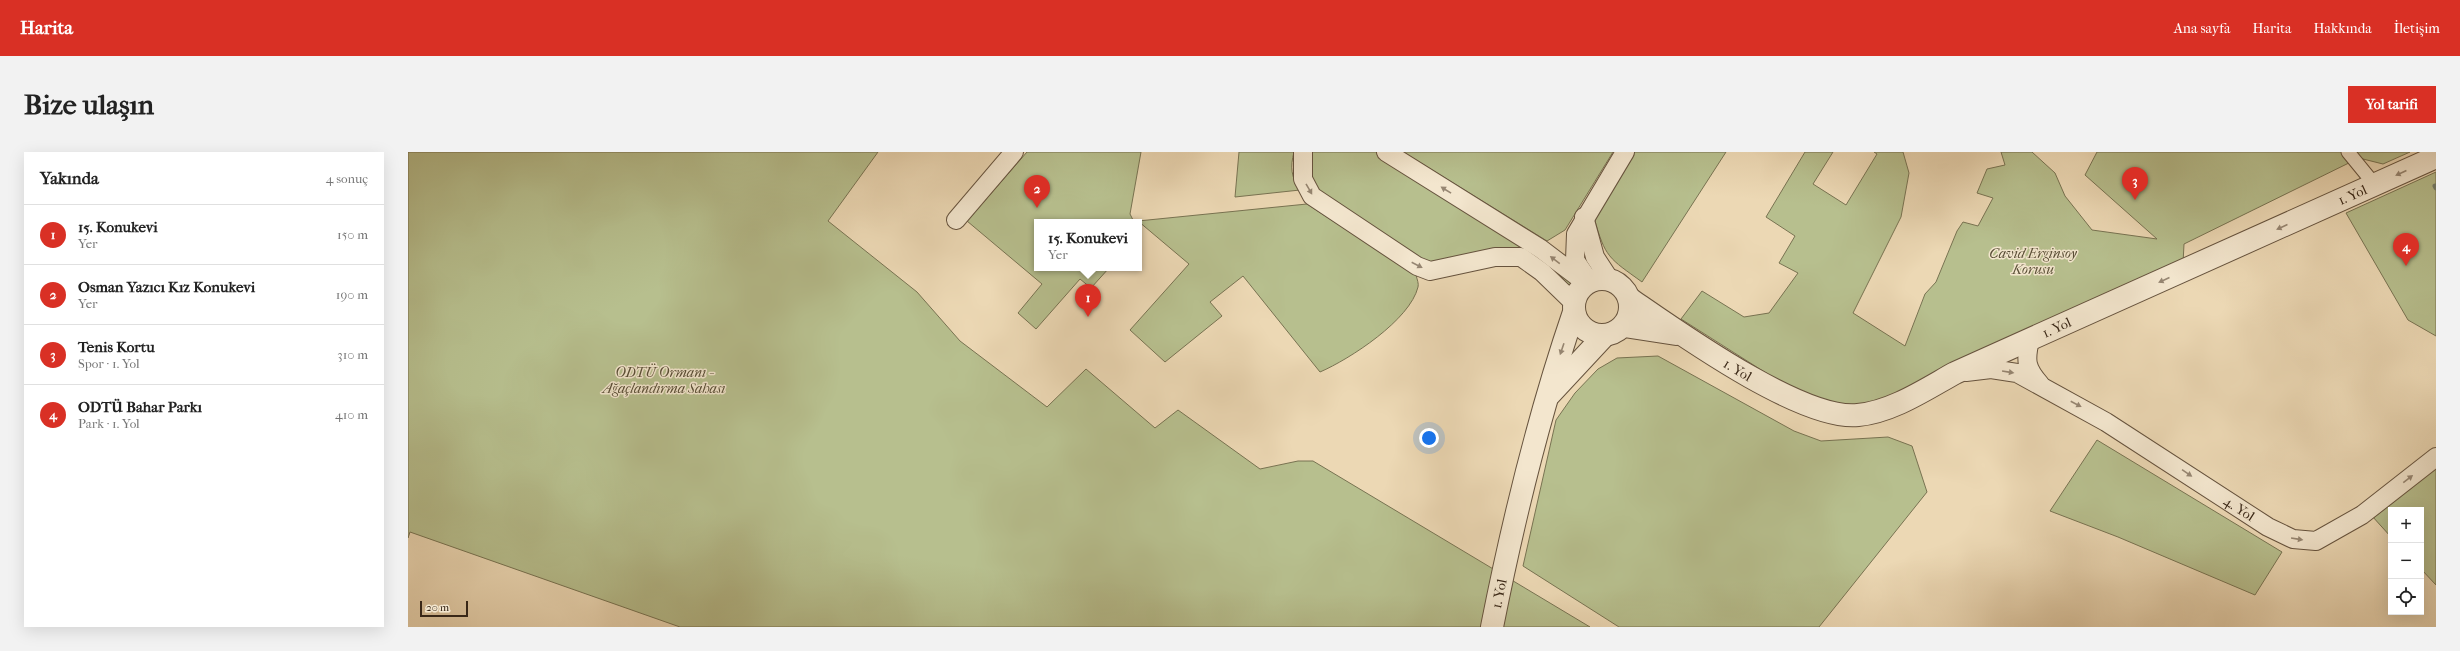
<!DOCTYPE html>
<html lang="tr">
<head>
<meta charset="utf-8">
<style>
	:root { --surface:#fff; --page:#f2f2f2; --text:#222; --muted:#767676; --line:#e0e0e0; --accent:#d93025 }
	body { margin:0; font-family:"IM FELL French Canon",serif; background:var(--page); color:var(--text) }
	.controls { position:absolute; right:12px; bottom:12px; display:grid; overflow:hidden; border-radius:0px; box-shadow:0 4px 16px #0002 }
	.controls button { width:36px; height:36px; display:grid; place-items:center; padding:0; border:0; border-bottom:1px solid var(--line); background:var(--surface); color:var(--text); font:20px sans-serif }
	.scale { position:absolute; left:12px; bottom:10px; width:48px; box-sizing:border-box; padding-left:4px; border:2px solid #392717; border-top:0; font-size:11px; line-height:14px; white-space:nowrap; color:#392717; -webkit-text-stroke:3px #f3e6ce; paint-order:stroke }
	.you { position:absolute; left:1021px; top:286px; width:14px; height:14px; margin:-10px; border:3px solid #fff; border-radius:50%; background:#1a73e8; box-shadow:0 0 0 6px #1a73e833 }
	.badge { display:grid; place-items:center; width:26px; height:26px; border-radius:50%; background:var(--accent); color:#fff; font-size:13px; font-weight:700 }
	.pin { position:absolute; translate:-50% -33px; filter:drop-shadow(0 1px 2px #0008) }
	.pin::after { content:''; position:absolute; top:21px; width:14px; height:12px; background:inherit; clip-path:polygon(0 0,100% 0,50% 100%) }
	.popup { position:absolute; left:626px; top:67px; width:108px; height:52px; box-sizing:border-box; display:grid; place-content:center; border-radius:0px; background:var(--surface); filter:drop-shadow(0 1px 3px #0005); font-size:13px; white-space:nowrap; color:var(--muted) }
	.popup b { font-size:15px; color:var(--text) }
	.popup::after { content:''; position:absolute; left:50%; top:100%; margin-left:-8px; border:8px solid transparent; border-top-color:var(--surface) }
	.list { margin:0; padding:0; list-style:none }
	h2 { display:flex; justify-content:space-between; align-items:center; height:52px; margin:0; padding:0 16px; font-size:17px }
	h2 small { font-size:13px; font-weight:400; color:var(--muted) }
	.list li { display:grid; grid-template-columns:26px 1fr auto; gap:12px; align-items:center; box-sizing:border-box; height:60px; padding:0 16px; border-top:1px solid var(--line) }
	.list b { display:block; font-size:15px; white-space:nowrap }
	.list p { margin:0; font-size:13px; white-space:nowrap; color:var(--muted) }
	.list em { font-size:13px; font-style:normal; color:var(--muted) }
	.icon { flex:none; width:22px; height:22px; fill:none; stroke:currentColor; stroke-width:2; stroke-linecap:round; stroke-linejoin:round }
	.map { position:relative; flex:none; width:2028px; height:475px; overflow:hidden; border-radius:0px }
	header { display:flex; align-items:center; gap:24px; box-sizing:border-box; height:56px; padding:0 20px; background:var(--accent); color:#fff }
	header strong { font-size:19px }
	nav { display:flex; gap:22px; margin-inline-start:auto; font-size:14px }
	.intro { display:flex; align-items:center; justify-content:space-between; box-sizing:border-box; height:96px; padding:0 24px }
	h1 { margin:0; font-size:28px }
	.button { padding:10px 18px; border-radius:0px; background:var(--accent); color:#fff; font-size:14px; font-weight:700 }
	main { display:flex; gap:24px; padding:0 24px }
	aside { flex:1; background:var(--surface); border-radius:0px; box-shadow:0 4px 16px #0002 }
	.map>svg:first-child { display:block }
	.green { fill:#b7bf8e; stroke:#787352 }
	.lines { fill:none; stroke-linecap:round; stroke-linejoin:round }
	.stream { stroke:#737f6f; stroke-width:5 }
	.pedestrian-casing { stroke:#66533e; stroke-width:15 }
	.minor-casing { stroke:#66533e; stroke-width:20 }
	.tertiary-casing { stroke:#66533e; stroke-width:24 }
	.pedestrian { stroke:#f3e6ce; stroke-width:13 }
	.minor { stroke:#f3e6ce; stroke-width:18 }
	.tertiary { stroke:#f3e6ce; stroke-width:22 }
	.oneway { fill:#968672 }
	.labels { text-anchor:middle; stroke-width:3; stroke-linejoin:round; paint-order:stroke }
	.street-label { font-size:14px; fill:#392717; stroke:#f3e6ce }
	.park-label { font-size:14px; font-style:italic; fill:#584d35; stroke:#f3e6ce }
</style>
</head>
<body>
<header>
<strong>Harita</strong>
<nav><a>Ana sayfa</a><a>Harita</a><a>Hakkında</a><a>İletişim</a></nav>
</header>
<div class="intro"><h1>Bize ulaşın</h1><a class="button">Yol tarifi</a></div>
<main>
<aside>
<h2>Yakında<small>4 sonuç</small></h2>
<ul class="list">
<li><span class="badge">1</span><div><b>15. Konukevi</b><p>Yer</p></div><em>150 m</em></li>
<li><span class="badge">2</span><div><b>Osman Yazıcı Kız Konukevi</b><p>Yer</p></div><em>190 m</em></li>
<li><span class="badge">3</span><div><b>Tenis Kortu</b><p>Spor · 1. Yol</p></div><em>310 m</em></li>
<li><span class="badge">4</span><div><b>ODTÜ Bahar Parkı</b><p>Park · 1. Yol</p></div><em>410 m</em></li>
</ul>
</aside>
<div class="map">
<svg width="2028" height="475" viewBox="0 0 2028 475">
	<rect width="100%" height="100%" fill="#ecd8b4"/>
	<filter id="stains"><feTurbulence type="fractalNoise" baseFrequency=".005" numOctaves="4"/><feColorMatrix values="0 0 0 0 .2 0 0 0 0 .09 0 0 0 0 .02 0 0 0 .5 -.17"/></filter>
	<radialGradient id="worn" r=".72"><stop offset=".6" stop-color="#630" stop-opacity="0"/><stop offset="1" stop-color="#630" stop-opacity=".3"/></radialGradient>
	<g class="green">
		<path d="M0 0H470L420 69 509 140 552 189 639 255 678 217 747 276 770 258 852 317 890 309H905L1182 475H272L2 380 0 386Z"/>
		<path d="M619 0H733L722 62 726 70H629V116H701L683 136 672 127 628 177 610 161 634 132 559 69Z"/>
		<path d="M831 0H886C882 15 883 25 892 38L827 45Z"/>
		<path d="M895 0H978L1178 131 1168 144 1113 105 1022 119 904 44Z"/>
		<path d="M995 0H1205L1157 78 1139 89Z"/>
		<path d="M1226 0H1318L1234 130C1201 106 1197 106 1186 65Z"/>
		<path d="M1397 0H1425L1405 32 1438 53 1469 2 1466 0H1495L1501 21 1493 65 1445 161 1497 194 1517 142 1528 130 1549 79 1555 70 1570 74 1585 46 1569 41 1579 17 1597 13 1593 0H1624L1647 21 1657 44 1684 78 1749 87 1677 23 1689 0H2002L1975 12 1951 6 1776 92 1775 112 1499 237 1442 259 1377 233 1273 167 1294 139 1336 165 1361 161 1390 121 1371 111 1387 84 1358 65Z"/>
		<path d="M2028 20V184L2000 168 1938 61Z"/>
		<path d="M899 52 1008 123C1009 127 1011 132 1010 135 1002 168 942 207 912 220L835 124 802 150 814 164 757 210 722 178 781 112 730 69Z"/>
		<path d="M1250 204 1386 279 1413 289 1480 285 1504 294 1519 340 1411 475H1211L1115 414 1148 268 1167 241 1190 217 1209 206Z"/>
		<path d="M1689 288 1874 400 1847 443 1710 385 1642 359Z"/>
		<path d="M2028 314V433L2013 417V358H1983V385L1964 364Z"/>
	</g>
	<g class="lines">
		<path class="stream" d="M2027 34 2028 36"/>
		<defs>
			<path id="pedestrian" d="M1940 0 1967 33"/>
			<g id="minor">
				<path d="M895 0V27L904 44 1009 114 1022 119 1087 105H1113L1134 120 1166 151"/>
				<path d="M978 0 1133 97 1178 131"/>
				<path d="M1176 65 1187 105 1202 128"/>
				<path d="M548 68 606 0"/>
				<path d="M1180 127 1167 108 1168 82 1217 0"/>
				<path d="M1622 188C1617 209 1618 216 1632 232"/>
				<path id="s1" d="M1558 220 1583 217 1609 221 1698 270 1860 375 1885 387 1908 389 1954 363 2028 305"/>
			</g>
			<g id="tertiary">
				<circle cx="1194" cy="155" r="28"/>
				<path id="s2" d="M1222 147C1270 180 1394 269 1450 263 1484 260 1518 237 1547 221L2028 5"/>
				<path d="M1216 174 1268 182"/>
				<path d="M1142 242 1196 184"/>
				<path id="s3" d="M1084 475C1105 369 1131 262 1166 160"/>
			</g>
		</defs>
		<use href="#pedestrian" class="pedestrian-casing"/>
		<use href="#minor" class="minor-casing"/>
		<use href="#tertiary" class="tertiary-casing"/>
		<use href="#pedestrian" class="pedestrian"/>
		<use href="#minor" class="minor"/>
		<use href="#tertiary" class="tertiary"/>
	</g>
	<defs><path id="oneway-solid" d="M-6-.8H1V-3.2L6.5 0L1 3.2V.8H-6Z"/></defs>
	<g class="oneway">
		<use href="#oneway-solid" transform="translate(1993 21) rotate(155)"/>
		<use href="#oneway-solid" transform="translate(901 37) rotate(60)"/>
		<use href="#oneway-solid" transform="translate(1038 38) rotate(-148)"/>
		<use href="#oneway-solid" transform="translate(1874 75) rotate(156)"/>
		<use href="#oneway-solid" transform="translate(1147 108) rotate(-143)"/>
		<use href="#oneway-solid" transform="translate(1009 113) rotate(27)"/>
		<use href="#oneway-solid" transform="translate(1756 128) rotate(156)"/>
		<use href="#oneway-solid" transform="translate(1154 197) rotate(109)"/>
		<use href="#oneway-solid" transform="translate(1600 220) rotate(9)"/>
		<use href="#oneway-solid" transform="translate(1668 252) rotate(28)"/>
		<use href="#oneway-solid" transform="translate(1779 321) rotate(34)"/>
		<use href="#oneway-solid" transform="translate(2000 327) rotate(-38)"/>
		<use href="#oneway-solid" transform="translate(1889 387) rotate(9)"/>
	</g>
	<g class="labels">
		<g class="street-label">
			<text dy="5" stroke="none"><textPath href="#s2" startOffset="801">1. Yol</textPath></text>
			<text dy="5" stroke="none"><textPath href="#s2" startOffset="477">1. Yol</textPath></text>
			<text dy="5" stroke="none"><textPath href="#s2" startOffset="129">1. Yol</textPath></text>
			<text dy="5" stroke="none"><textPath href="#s1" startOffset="312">4. Yol</textPath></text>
			<text dy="5" stroke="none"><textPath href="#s3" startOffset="34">1. Yol</textPath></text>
		</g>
		<g class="park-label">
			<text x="1625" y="106">Cavid Erginsoy<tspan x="1625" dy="16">Korusu</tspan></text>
			<text x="256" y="225">ODTÜ Ormanı -<tspan x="256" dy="16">Ağaçlandırma Sahası</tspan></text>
		</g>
	</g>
	<rect width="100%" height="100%" filter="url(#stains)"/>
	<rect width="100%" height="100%" fill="url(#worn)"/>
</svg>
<div class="controls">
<button>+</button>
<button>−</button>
<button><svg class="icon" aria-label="locate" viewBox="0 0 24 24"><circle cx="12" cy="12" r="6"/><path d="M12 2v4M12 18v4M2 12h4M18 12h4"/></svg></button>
</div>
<div class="scale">20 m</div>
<div class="you"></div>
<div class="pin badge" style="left:680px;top:165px">1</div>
<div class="popup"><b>15. Konukevi</b>Yer</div>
<div class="pin badge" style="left:629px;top:56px">2</div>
<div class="pin badge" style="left:1727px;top:48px">3</div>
<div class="pin badge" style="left:1998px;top:114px">4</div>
</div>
</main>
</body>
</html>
